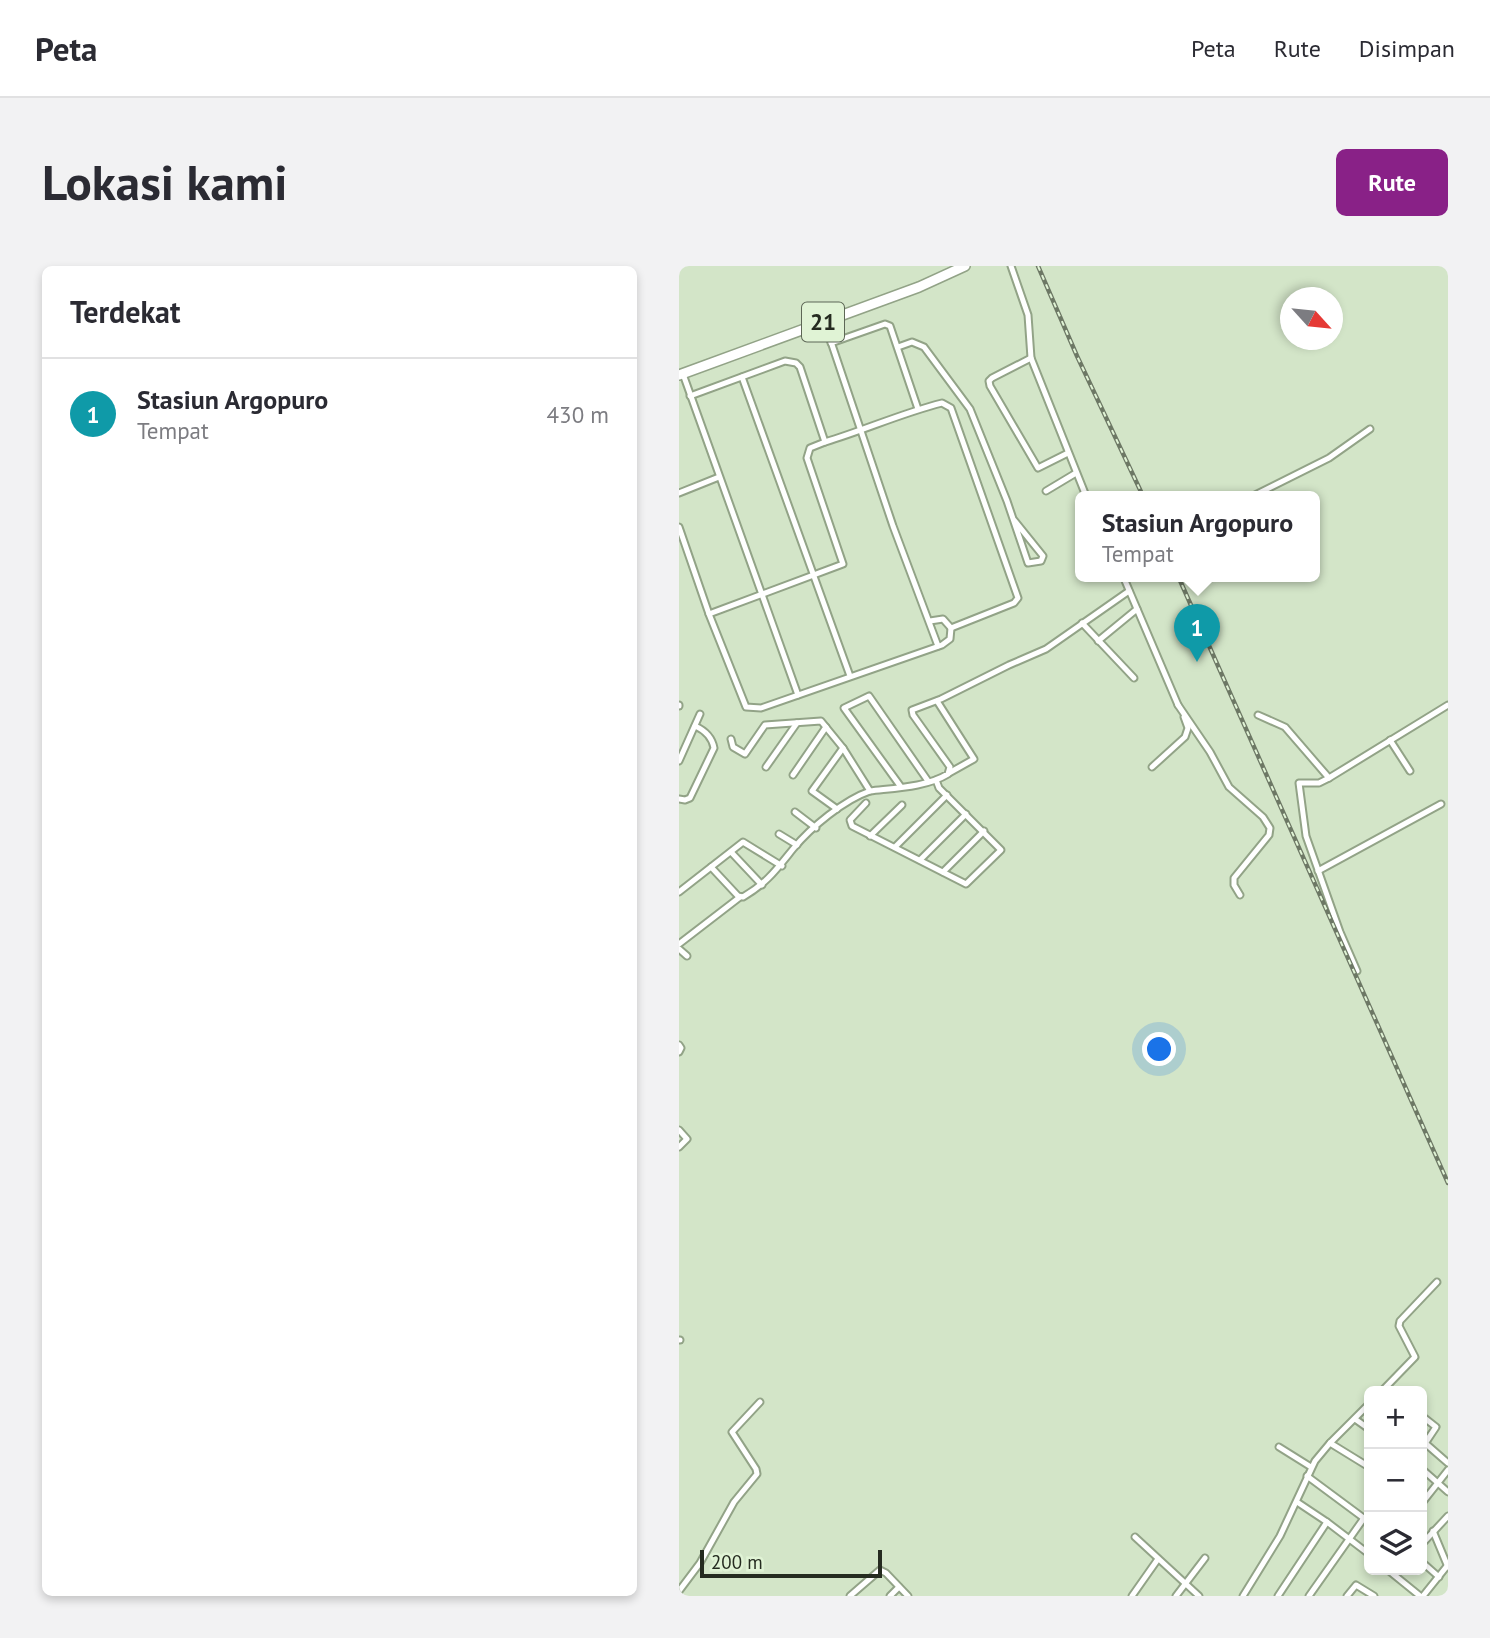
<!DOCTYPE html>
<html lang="id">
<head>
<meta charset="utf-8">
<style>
	:root { --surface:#fff; --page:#f2f2f3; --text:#2b2b33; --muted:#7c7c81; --line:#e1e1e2; --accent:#892187 }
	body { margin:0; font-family:"PT Sans",sans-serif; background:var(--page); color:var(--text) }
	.controls { position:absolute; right:21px; bottom:21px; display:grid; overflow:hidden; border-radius:10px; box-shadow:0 4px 10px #0003 }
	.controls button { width:63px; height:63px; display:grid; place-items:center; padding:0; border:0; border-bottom:2px solid var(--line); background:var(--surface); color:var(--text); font:35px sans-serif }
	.compass { position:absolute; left:601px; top:21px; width:63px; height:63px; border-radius:50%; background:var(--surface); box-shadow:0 4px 10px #0003; rotate:117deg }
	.scale { position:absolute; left:21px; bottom:18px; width:182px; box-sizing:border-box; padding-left:7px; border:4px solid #252b20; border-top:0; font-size:19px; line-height:24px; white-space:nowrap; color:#252b20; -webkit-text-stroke:5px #e0f3d5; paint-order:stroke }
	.you { position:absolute; left:481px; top:784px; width:24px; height:24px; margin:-18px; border:5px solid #fff; border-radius:50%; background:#1a73e8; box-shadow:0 0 0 10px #1a73e833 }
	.badge { display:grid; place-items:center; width:46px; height:46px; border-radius:50%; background:var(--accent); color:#fff; font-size:23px; font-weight:700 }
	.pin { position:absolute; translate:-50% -58px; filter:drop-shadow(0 2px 4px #0008) }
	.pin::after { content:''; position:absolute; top:37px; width:24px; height:21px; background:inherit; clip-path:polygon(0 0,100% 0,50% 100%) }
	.popup { position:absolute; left:396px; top:225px; width:245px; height:91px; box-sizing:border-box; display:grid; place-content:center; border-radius:10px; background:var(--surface); filter:drop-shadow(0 2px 5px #0005); font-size:23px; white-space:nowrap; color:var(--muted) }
	.popup b { font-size:26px; color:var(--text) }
	.popup::after { content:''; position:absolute; left:50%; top:100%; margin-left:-14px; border:14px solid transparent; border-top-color:var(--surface) }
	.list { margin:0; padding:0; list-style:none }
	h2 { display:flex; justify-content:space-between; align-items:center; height:91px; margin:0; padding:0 28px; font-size:30px }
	h2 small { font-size:23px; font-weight:400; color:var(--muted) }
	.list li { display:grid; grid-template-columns:46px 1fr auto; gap:21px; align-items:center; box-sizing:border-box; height:112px; padding:0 28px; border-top:2px solid var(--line) }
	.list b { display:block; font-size:26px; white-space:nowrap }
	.list p { margin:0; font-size:23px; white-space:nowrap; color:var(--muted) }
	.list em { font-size:23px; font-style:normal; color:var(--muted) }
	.icon { flex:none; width:38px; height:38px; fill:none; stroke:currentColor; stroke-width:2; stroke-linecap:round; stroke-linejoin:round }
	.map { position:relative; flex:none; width:769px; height:1330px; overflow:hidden; border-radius:10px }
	header { display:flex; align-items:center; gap:42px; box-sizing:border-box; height:98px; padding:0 35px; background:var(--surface); border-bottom:2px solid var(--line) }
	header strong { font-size:33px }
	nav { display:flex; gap:38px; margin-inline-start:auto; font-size:24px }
	.intro { display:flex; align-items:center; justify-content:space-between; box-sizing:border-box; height:168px; padding:0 42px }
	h1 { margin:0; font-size:49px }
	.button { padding:18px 32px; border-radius:10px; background:var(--accent); color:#fff; font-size:24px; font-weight:700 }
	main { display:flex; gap:42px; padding:0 42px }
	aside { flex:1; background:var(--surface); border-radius:10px; box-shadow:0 4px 10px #0003 }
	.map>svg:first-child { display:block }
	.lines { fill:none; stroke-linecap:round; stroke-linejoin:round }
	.street-casing { stroke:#92a387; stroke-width:9 }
	.highway-casing { stroke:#92a387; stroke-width:12 }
	.street { stroke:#fff; stroke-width:5 }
	.highway { stroke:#fff; stroke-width:9 }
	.rail-casing { stroke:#6d7865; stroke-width:4.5 }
	.rail { stroke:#e0f3d5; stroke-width:2; stroke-dasharray:5; stroke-linecap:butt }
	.labels { text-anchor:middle; stroke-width:5; stroke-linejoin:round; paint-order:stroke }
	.shield { fill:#e0f3d5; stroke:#5d6756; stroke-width:2 }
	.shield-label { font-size:23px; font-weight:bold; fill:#252b20 }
</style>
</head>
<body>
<header>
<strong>Peta</strong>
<nav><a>Peta</a><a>Rute</a><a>Disimpan</a></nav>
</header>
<div class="intro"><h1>Lokasi kami</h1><a class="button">Rute</a></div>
<main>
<aside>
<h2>Terdekat<small></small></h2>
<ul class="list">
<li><span class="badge" style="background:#0f9aa8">1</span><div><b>Stasiun Argopuro</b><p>Tempat</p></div><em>430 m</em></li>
</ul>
</aside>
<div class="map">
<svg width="769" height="1330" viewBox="0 0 769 1330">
	<rect width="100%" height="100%" fill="#d3e5c8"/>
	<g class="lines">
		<defs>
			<g id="street">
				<path d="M332 0 349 49 352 92 407 230"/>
				<path d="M145 55 214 260 259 380"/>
				<path d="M152 77 206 58 211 60 239 143"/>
				<path d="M219 81 233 76 245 81 291 143 328 235 349 297 362 295 364 290 335 254"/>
				<path d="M352 92 313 112 310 115 311 120 359 202 389 187"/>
				<path d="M4 108 119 429"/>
				<path d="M63 111 171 410"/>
				<path d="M11 130 106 95 117 97 121 101 146 176 131 182 128 192 164 298 30 348"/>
				<path d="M146 176C186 164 223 147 263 137L272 142 339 332 335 337 272 362 264 353 251 355"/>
				<path d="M367 225 397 207"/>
				<path d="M0 227 40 211"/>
				<path d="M574 230 650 192 691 163"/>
				<path d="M0 261 30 348 67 441 82 442 263 379 271 373 272 362"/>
				<path d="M444 310 499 439"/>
				<path d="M403 357 455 412"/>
				<path d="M419 375 458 343"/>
				<path d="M258 435 295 493 270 507"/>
				<path d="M499 439 531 486 550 521 584 551 591 562 590 569 555 612V619L561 629"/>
				<path d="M0 440V439"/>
				<path d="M579 449 606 461 650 512"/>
				<path d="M52 473 54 481 66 488 86 459 142 455 164 482 191 525C216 522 248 521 269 508L271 501 234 449 233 444 262 433 330 399 367 383 450 325"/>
				<path d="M711 474 731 505"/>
				<path d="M0 495 21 448"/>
				<path d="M87 501 118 457"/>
				<path d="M473 501 506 471 509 462 505 451"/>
				<path d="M114 509 147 461"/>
				<path d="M222 521 165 442 190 430 249 515"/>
				<path d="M0 533 6 534 11 532 35 482C33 471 25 464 16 460"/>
				<path d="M187 537 171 554 173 560 287 618 322 584 260 522 257 514"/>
				<path d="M158 543 133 525 164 482"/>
				<path d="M116 546 137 562"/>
				<path d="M100 568 118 579"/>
				<path d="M191 570 223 539"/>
				<path d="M216 581 268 529"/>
				<path d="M52 586 83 619"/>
				<path d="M241 594 287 548"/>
				<path d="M32 601 59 630 64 631C88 617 97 604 114 583 132 561 165 534 191 525"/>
				<path d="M639 605 762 538"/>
				<path d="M264 606 305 565"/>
				<path d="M0 626 64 576 103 600"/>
				<path d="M0 678 61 631"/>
				<path d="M0 683 8 690"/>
				<path d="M678 705 661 666 627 570 620 517H640L650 512 769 439"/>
				<path d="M0 779 2 782 0 786"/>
				<path d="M0 864 8 873 0 881"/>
				<path d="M0 1074H1"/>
				<path d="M703 1125 736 1091 720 1060 721 1055 758 1016"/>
				<path d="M743 1150 757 1161 743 1182"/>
				<path d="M676 1153 690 1163"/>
				<path d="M651 1177 690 1201"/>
				<path d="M746 1177 769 1197"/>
				<path d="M600 1181 632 1201"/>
				<path d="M743 1203 769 1226"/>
				<path d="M628 1210 690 1256"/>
				<path d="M743 1237 769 1204"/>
				<path d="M648 1256 690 1288"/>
				<path d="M754 1265 769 1301"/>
				<path d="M456 1271 520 1330"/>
				<path d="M743 1278 769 1250"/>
				<path d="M743 1296 760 1311"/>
				<path d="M709 1304 741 1330"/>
				<path d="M0 1325 21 1297 55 1236 78 1208 77 1203 53 1166 81 1136"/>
				<path d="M171 1330 201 1304 207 1307 229 1330"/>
				<path d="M211 1330 220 1321"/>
				<path d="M453 1330 479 1293"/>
				<path d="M497 1330 526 1292"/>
				<path d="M564 1330 601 1270 636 1195 651 1177 690 1138"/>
				<path d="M599 1330 648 1256 618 1236"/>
				<path d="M630 1330 685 1252"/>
				<path d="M668 1330 677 1319 695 1330"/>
				<path d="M744 1330 768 1300"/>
			</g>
			<path id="highway" d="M0 109 240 21 286 0"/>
		</defs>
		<use href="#street" class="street-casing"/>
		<use href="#highway" class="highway-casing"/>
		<use href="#street" class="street"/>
		<use href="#highway" class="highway"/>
		<defs>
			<g id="rail">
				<path d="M359 0 398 90 464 230"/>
				<path d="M499 310 769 917"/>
			</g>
		</defs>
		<use href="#rail" class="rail-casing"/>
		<use href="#rail" class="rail"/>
	</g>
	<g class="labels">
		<rect class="shield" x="123" y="36.5" width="42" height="39" rx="5"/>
		<g class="shield-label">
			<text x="144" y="64">21</text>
		</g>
	</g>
</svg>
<div class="controls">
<button>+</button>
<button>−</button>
<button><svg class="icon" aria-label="layers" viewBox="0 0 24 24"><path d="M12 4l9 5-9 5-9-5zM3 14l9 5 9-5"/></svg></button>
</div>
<svg class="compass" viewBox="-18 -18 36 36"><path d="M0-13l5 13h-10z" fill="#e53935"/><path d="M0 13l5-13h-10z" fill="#7c7c81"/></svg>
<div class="scale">200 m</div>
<div class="you"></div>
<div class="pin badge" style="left:518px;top:396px;background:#0f9aa8">1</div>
<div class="popup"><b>Stasiun Argopuro</b>Tempat</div>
</div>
</main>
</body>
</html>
